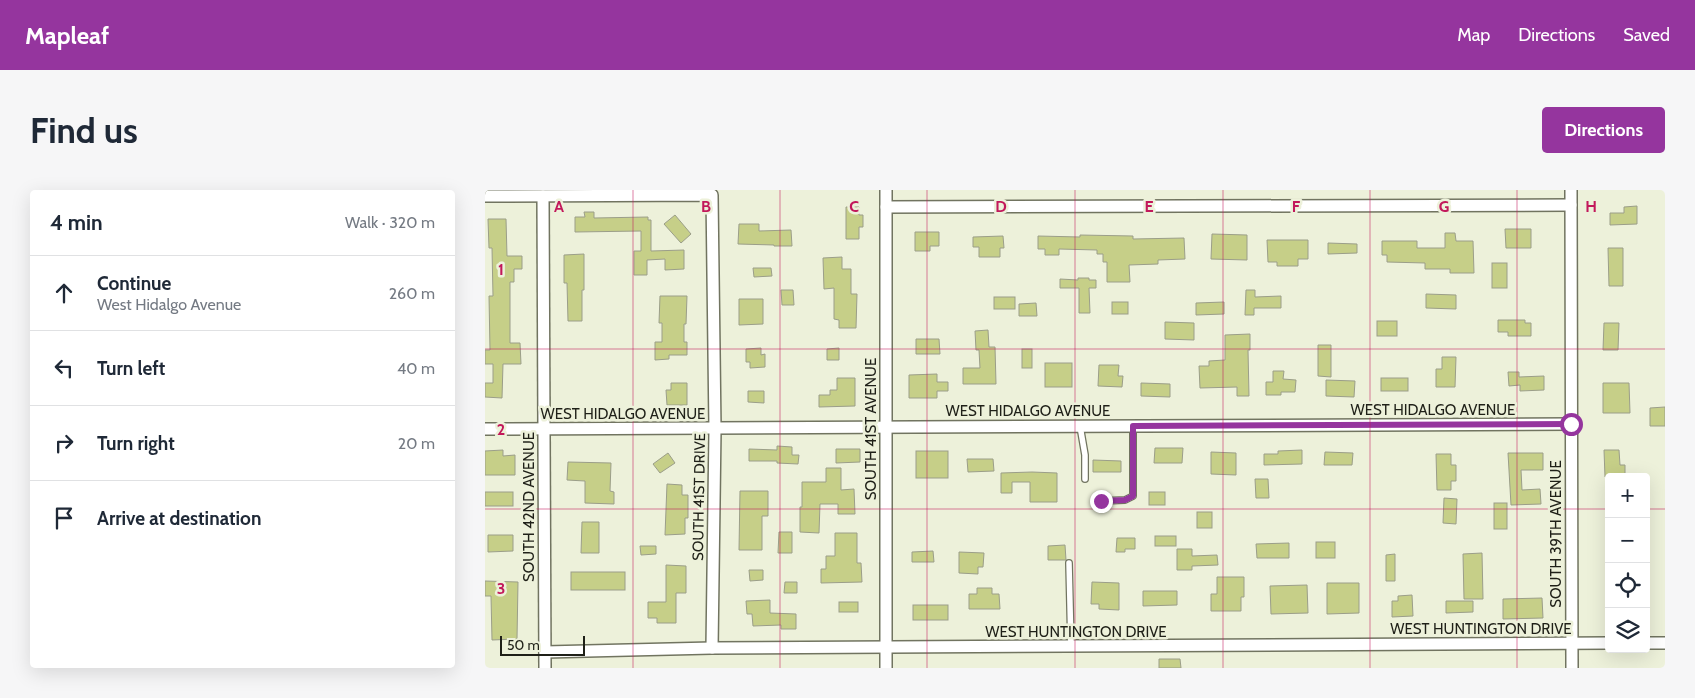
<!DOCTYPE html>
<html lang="en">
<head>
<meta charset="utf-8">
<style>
	:root { --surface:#fff; --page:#f6f6f7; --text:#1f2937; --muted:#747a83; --line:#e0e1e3; --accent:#95359e }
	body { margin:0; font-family:Cabin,sans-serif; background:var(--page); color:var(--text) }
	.controls { position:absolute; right:15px; bottom:15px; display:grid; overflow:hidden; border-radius:5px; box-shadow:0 5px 20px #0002 }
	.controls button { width:45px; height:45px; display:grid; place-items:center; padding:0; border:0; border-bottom:1px solid var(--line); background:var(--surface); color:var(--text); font:25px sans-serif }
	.scale { position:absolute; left:15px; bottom:12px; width:85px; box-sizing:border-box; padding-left:5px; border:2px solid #1f2018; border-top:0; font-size:14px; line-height:18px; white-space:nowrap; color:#1f2018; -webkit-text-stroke:4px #edf1da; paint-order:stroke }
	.stop { position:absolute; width:15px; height:15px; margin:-11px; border:4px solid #95359e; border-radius:50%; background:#fff }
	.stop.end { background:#95359e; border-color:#fff; box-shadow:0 1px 5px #0008 }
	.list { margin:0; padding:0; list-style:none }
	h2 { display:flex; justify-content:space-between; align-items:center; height:65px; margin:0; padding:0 20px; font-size:21px }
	h2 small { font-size:16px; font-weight:400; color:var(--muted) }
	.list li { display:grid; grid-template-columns:32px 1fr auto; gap:15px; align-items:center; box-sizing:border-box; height:75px; padding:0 20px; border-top:1px solid var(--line) }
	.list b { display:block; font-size:19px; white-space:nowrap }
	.list p { margin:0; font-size:16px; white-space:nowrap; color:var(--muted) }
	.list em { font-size:16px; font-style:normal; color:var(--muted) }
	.icon { flex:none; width:28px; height:28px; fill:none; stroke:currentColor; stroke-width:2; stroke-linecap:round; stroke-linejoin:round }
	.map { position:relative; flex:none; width:1180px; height:478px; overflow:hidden; border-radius:5px }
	header { display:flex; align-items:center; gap:30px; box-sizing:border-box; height:70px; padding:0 25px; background:var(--accent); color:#fff }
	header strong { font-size:24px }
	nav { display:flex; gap:28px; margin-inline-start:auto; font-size:18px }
	.intro { display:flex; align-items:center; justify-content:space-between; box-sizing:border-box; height:120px; padding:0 30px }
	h1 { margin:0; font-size:35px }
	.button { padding:12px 22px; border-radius:5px; background:var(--accent); color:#fff; font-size:18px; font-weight:700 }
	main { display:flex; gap:30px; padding:0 30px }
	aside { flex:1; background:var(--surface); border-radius:5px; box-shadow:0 5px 20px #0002 }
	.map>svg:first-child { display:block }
	.building { fill:#c6cf88; stroke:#9b9e89 }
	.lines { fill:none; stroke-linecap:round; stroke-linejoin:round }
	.service-casing { stroke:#717460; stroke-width:8 }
	.minor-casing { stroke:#717460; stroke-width:14 }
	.service { stroke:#fff; stroke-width:5.5 }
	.minor { stroke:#fff; stroke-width:11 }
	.route { stroke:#95359e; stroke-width:6 }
	.grid { fill:none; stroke:#c2185b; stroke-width:1; stroke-opacity:0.55 }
	.labels { text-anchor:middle; stroke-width:5; stroke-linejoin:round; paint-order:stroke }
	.street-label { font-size:15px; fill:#1f2018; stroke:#edf1da }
	.grid-label { font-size:16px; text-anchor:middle; font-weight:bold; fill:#c2185b; stroke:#edf1da; stroke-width:5; stroke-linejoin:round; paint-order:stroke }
</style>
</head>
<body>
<header>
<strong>Mapleaf</strong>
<nav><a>Map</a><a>Directions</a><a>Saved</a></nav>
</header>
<div class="intro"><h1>Find us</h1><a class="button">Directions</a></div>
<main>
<aside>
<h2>4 min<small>Walk · 320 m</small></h2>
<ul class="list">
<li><svg class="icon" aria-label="ahead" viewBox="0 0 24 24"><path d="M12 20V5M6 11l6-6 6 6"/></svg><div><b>Continue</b><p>West Hidalgo Avenue</p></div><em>260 m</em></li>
<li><svg class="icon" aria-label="left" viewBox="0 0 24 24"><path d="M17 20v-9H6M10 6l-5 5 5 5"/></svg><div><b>Turn left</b></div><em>40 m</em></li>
<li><svg class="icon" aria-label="right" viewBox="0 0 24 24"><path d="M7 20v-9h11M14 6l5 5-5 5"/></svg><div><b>Turn right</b></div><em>20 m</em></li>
<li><svg class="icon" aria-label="arrive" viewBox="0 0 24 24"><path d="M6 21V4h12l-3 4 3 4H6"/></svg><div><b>Arrive at destination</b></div></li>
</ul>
</aside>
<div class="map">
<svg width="1180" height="478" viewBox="0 0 1180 478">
	<rect width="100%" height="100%" fill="#edf1da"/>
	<g class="building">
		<path d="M1152 16V34L1125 35V23H1139V17Z"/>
		<path d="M361 17H374V25H378V37H374V49H361Z"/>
		<path d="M99 22H109V28L163 27V30H166V61L199 60V79L180 80V69L162 70V85H149V61H156V41L90 42V27H100Z"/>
		<path d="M190 25 206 44 196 53 179 34Z"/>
		<path d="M3 29H21L22 66H37V79H29V92H25V153H35L36 174H18L17 208 0 207V193H8V174H0V160H5L4 106H8L7 58H4Z"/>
		<path d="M254 34H274V41L306 40 307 56H289V55L253 54Z"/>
		<path d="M1020 39H1046V58H1021Z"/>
		<path d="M430 42H454V56H445V61H430Z"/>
		<path d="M960 43H970L971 51H988L989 83H965V79H940V73L902 72V65H897V51H932V58H960Z"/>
		<path d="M727 44 762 45V70L726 69Z"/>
		<path d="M595 45 648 46V49L699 48 700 69 673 70V74L644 75 645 92H622V72H618V64H612V60L574 59V65H560V59H553V46L595 47Z"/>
		<path d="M518 46 519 58H515V67H494V57H488V47Z"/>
		<path d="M782 50H823V69H813V76H792V72H783Z"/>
		<path d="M843 53 872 54V63L843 64Z"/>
		<path d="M1123 58H1138V96H1124Z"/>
		<path d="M99 64V100H97V131H83L82 93H79V65Z"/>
		<path d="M357 67V79H366V104H372L371 138H354V130L349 129V98L339 99 338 68Z"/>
		<rect x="1007" y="73" width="15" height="25"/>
		<path d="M268 78H286L287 86 269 87Z"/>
		<path d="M593 88H604V90H611V98H604L605 123H594V98H575V89L593 90Z"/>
		<path d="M296 100H308L309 115H297Z"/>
		<path d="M761 100H770V107L796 106V118H769V125H760Z"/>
		<path d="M941 104 971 105V119L941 118Z"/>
		<path d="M175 106H202L201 134H199V152H202V165H184V169L170 170V152H177V133H174Z"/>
		<rect x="509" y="107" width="21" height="12"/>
		<path d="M254 109H278V134L254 135Z"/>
		<rect x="627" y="112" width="16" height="12"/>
		<path d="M739 112V124L711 125V113Z"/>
		<path d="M551 113 552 126H534V114Z"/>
		<path d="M1013 130H1040V133H1046V146H1023V142H1013Z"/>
		<rect x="892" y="131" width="20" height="15"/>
		<path d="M680 132 709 133V150L680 149Z"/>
		<path d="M1119 133H1134L1133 160H1118Z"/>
		<path d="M503 140 504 157H510L511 194H478V178H495L494 160H491L490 141Z"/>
		<path d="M765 144V160H763L764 206H752V197L715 198 714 176H724V171L740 170V145Z"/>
		<path d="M431 149H454L455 164H431Z"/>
		<path d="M833 155H846V187L833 186Z"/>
		<path d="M276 158V165L280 164V177L265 178V172H261V159Z"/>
		<path d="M354 158V170H342V159Z"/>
		<rect x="537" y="159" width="10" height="19"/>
		<path d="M957 167H971L970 197H951V179H957Z"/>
		<rect x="560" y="173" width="27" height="24"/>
		<path d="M614 175H634L633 186H638L637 197 613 196Z"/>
		<path d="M788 181H799L798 189 811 190 810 202H796V205H781V192H788Z"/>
		<path d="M1023 182H1034V187L1059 186V200L1035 201V195L1024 196Z"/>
		<path d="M452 184V192H463V201H452V208H424V185Z"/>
		<path d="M352 188H370V216L334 217V205H345V200H352Z"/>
		<rect x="896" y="188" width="27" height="13"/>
		<path d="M841 190 870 191 869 207 841 206Z"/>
		<path d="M186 193H202V215H182L181 200H186Z"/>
		<path d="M656 193 685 194V207L656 206Z"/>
		<path d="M1118 193H1144L1145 223H1118Z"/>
		<path d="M263 201H279V213L263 212Z"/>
		<path d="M1180 217V236H1165V218Z"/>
		<path d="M292 256 307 257V265H314L313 274 292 273V271H264V259L292 260Z"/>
		<path d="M670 258H698L697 273H669Z"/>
		<path d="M351 259H375V272L351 273Z"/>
		<path d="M18 260V266L30 265V285H0V261Z"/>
		<path d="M817 260V274L779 275V264H793V261Z"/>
		<path d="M1119 260H1134L1135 275H1140V284L1134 285V287H1120Z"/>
		<rect x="431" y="261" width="32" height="27"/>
		<path d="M726 262 751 263V285L726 284Z"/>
		<path d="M840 262 868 263 867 275H839Z"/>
		<path d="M183 263 190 273 175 283 168 274Z"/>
		<path d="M1023 263H1058V280H1036L1037 300 1055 299 1056 314 1026 315Z"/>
		<path d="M951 264H966V275H971V291H966V300H952Z"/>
		<path d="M482 269H508L509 281 483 282Z"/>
		<path d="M608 270 636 271V282H608Z"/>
		<path d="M83 272 126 273 125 301 129 302V314L100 313V291L82 290Z"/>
		<path d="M341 278H356V300L369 299 370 324H353V314H335L334 343 315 342V317H317V292H341Z"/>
		<path d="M547 282 572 283V312H545V292H527V303H516V283Z"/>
		<path d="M770 289H783L784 308H771Z"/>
		<path d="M182 294 197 295V305H203V328H200V344L180 345Z"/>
		<path d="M255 301H283V326H277V360H254Z"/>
		<rect x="0" y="302" width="28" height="14"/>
		<rect x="664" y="302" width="16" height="13"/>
		<path d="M959 308 972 309 971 334 958 333Z"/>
		<rect x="1009" y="313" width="13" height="26"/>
		<rect x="712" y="322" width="15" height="16"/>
		<path d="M97 332H114V363H96Z"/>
		<path d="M294 342H307V363H293Z"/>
		<path d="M350 343H372V373H376L377 392 336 393V379H341V366H350Z"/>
		<path d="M3 345H28V361L3 362Z"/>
		<rect x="670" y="346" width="21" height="10"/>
		<path d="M632 348H650V359H640V362H631Z"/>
		<rect x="831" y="352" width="19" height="16"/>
		<path d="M804 353V368H772L771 354Z"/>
		<path d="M580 355 581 370H563V356Z"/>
		<path d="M155 356H171V364L156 365Z"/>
		<path d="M692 359H707V366L732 365 733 375 707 376V380H692Z"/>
		<path d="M448 361 449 372H427V362Z"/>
		<path d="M474 362 499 363 498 377H493V384L474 383Z"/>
		<path d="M997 363 998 409H979L978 364Z"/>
		<path d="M910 364V391H901V365Z"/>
		<path d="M181 375 201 376V403H191V433H172V428H163V412H181Z"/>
		<path d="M264 380H278V390L265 391Z"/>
		<rect x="86" y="382" width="54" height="18"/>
		<path d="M732 387H759V407H756V421H726V404H732Z"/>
		<path d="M0 391 33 392 32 449 7 450 6 406H0Z"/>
		<path d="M300 392H312V403H299Z"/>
		<path d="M607 392 634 393V420L614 419V414H606Z"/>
		<path d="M842 393H874V423L842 424Z"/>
		<path d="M822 395 823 423 786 424 785 396Z"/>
		<path d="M492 398H507V404H514L515 419H484V404H492Z"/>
		<path d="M658 401H692V415L658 416Z"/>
		<path d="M927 405 928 426 907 427V411H913V406Z"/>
		<path d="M1057 408 1058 428 1018 429V409Z"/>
		<path d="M285 410V423L311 424V439H296V435L268 436 267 424H262L261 411Z"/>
		<path d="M961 411H988V422L961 423Z"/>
		<rect x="354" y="412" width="19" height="10"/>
		<rect x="428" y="415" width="35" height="15"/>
		<path d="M674 469H695L696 478H674Z"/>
	</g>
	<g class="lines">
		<defs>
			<g id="service">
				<path d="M595 236 600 265V289"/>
				<path d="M616 311 640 310 648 306V236"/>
				<path d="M584 373 586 457"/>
			</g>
			<g id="minor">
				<path d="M1086 0 1087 478"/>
				<path d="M0 6 227 5 230 239 227 458"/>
				<path d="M58 6 60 478"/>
				<path d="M401 17 1086 15"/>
				<path d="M0 239 1086 234"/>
				<path d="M1161 453H1180"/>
				<path d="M60 462 227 458 1124 453"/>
				<path d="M401 478V0"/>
			</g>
		</defs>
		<use href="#service" class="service-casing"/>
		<use href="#minor" class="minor-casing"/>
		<use href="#service" class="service"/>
		<use href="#minor" class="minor"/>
	</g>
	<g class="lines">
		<path class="route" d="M616 311 640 310 648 306V236L1086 234"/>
	</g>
	<path class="grid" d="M148 0V478M295 0V478M442 0V478M590 0V478M738 0V478M885 0V478M1032 0V478M0 159H1180M0 319H1124M1161 319H1180"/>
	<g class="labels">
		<g class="street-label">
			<text x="948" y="225">WEST HIDALGO AVENUE</text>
			<text x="543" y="226">WEST HIDALGO AVENUE</text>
			<text x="138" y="229">WEST HIDALGO AVENUE</text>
			<text transform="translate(386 239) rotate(-90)" y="5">SOUTH 41ST AVENUE</text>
			<text transform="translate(214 307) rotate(-89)" y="5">SOUTH 41ST DRIVE</text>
			<text transform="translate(44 317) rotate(-90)" y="5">SOUTH 42ND AVENUE</text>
			<text transform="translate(1071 344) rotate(-90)" y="5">SOUTH 39TH AVENUE</text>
			<text x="996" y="444">WEST HUNTINGTON DRIVE</text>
			<text x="591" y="447">WEST HUNTINGTON DRIVE</text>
		</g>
	</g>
	<g class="grid-label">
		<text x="74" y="22">A</text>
		<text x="221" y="22">B</text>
		<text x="369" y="22">C</text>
		<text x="516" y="22">D</text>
		<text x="664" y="22">E</text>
		<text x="811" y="22">F</text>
		<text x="959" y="22">G</text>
		<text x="1106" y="22">H</text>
		<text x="16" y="85">1</text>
		<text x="16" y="245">2</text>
		<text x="16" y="404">3</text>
	</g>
</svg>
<div class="controls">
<button>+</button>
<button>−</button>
<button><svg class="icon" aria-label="locate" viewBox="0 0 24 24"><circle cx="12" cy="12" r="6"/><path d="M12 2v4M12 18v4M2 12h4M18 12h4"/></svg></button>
<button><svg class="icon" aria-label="layers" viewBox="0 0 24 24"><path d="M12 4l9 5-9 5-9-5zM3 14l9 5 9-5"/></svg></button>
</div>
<div class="scale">50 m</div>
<div class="stop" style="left:1086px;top:234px"></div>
<div class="stop end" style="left:616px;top:311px"></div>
</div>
</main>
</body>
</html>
